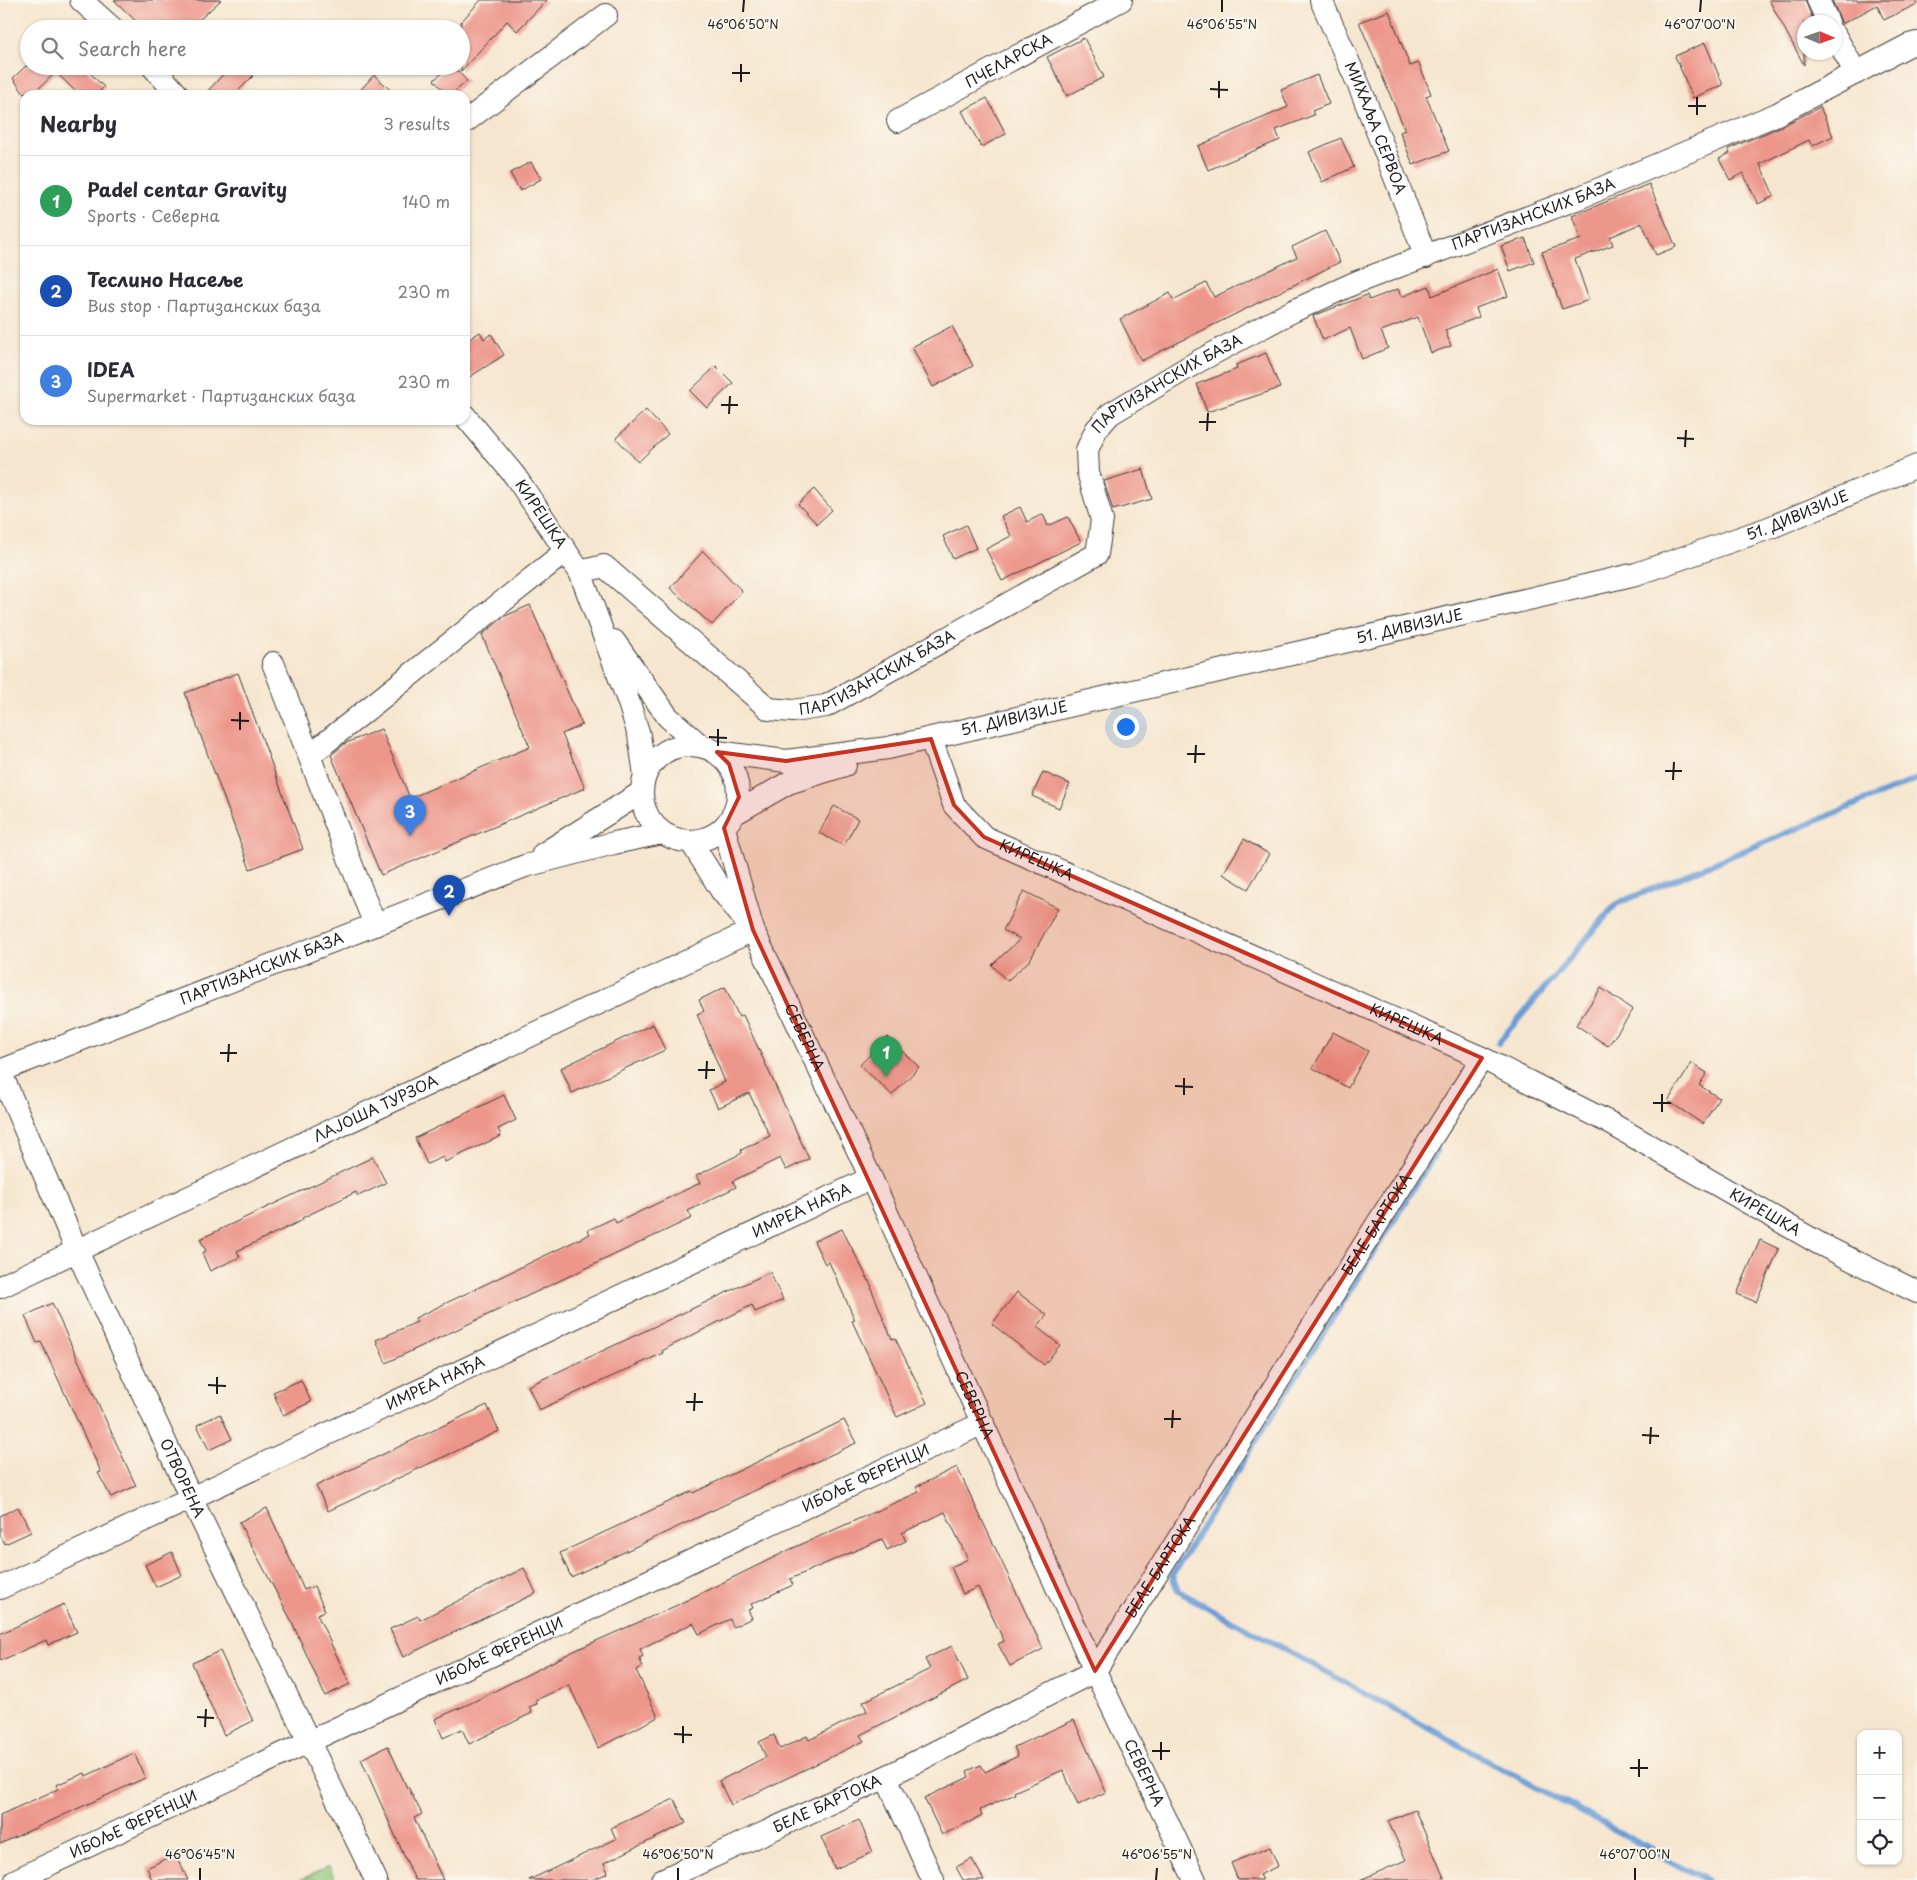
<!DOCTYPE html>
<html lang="en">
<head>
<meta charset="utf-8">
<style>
	:root { --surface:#fff; --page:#f7f7f7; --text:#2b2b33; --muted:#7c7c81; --line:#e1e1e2; --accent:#db2777 }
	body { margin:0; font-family:"Playpen Sans",sans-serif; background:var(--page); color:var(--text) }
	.controls { position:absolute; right:15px; bottom:15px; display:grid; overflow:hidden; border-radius:10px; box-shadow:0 1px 4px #0004 }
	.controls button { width:45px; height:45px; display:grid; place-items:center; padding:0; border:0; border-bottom:1px solid var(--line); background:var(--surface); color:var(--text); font:25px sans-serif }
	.compass { position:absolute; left:1797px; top:15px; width:45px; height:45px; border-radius:50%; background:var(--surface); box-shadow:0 1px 4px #0004; rotate:92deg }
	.you { position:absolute; left:1125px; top:726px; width:18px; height:18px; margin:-12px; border:4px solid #fff; border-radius:50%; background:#1a73e8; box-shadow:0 0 0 8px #1a73e833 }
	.badge { display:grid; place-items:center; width:32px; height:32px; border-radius:50%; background:var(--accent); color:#fff; font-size:16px; font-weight:700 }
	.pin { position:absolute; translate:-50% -41px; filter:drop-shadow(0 1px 2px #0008) }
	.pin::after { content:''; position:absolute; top:26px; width:18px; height:15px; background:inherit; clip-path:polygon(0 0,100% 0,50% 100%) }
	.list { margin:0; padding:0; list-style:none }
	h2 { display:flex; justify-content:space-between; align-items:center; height:65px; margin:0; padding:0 20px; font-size:21px }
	h2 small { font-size:16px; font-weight:400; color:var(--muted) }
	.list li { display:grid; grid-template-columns:32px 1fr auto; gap:15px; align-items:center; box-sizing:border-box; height:90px; padding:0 20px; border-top:1px solid var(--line) }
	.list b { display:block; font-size:19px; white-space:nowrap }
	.list p { margin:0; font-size:16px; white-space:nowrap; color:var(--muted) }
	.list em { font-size:16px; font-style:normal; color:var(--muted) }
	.icon { flex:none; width:28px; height:28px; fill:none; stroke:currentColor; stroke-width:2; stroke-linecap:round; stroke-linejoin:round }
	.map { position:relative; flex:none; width:1917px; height:1880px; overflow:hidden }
	.search { position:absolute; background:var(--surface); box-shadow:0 1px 4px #0004; left:20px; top:20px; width:450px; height:55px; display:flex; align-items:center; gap:12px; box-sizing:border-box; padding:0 18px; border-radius:28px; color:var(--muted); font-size:19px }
	.panel { position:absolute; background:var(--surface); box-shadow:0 1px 4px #0004; left:20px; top:90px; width:450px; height:335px; border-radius:15px }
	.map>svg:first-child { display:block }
	.park { fill:url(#park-crowns); stroke:#56704a }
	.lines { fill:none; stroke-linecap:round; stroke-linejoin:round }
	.stream { stroke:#6a9dd6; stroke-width:6 }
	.building { fill:#ed978c }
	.minor-casing { stroke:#3d3a37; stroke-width:24 }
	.minor { stroke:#fff; stroke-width:22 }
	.marked { fill:#c8321e; fill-opacity:0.2; stroke:#c8321e; stroke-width:4; stroke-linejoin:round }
	.ticks { fill:none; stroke:#1c1c1c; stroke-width:2 }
	.labels { text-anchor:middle; stroke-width:4; stroke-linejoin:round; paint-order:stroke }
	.street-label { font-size:15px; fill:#1c1c1c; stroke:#fbf7ec }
	.ticks-label { font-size:12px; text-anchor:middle; fill:#1c1c1c; stroke:#fbf7ec; stroke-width:4; stroke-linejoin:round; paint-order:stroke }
</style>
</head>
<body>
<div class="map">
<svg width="1917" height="1880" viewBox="0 0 1917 1880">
	<defs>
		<pattern id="park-crowns" width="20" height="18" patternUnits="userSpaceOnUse" patternTransform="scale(1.25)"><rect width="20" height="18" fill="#8fc578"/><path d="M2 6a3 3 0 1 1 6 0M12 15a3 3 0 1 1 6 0" fill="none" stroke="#7ba967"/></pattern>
	</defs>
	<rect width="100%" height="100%" fill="#fbf7ec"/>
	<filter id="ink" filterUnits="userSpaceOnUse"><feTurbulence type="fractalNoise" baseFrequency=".02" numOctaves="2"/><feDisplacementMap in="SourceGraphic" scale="10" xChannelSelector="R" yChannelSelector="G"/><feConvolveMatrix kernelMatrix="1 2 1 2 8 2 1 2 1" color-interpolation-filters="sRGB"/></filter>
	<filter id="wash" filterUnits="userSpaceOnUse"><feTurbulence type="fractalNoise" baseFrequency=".0096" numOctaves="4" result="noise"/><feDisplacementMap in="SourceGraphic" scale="20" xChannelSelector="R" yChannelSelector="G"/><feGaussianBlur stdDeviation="1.12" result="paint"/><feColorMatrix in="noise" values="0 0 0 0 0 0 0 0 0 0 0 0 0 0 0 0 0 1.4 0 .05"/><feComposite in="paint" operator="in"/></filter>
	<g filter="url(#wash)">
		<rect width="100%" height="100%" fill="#f6e6cf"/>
		<path class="park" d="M329 1866 336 1880H300Z"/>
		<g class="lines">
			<g class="stream">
				<path d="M1498 1043 1616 904 1917 779"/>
				<path d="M1437 1151 1172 1575 1178 1591 1706 1880"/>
			</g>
		</g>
		<g id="blocks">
			<g class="building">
				<path d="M114 0H221L199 20 208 29H144Z"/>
				<path d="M481 0H547L517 31 507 21 461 71V22Z"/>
				<path d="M1769 0H1805L1814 22H1804V65Z"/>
				<path d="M1832 0H1917V4L1884 20 1877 5 1842 24Z"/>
				<path d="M1389 11 1410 66 1419 63 1431 94 1426 96 1449 151 1413 165 1400 132 1405 130 1359 22Z"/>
				<path d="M1084 38 1104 77 1067 96 1047 57Z"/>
				<path d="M1705 43 1723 85 1693 98 1675 56Z"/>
				<path d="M26 66H83L104 87 96 95H79L56 72 34 93 30 90 24 94 13 78Z"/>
				<path d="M231 66H244L253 76 234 95H204Z"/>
				<path d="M450 66H453L467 81 451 95H447L434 80Z"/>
				<path d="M374 75 396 95H356Z"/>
				<path d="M1317 75 1329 104 1312 111 1314 115 1276 130 1280 140 1208 170 1198 146 1288 107 1281 90Z"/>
				<path d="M987 98 1006 134 981 147 962 111Z"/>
				<path d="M1820 107 1833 136 1812 146 1809 140 1760 164 1774 196 1758 204 1743 173 1730 180 1719 159 1730 153 1728 149 1782 126Z"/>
				<path d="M1341 138 1354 167 1322 182 1309 152Z"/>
				<path d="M531 162 541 179 520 191 510 173Z"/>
				<path d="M1649 184 1676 247 1656 255 1642 223 1610 237 1613 245 1575 259 1589 300 1562 309 1542 252 1581 239 1572 216Z"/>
				<path d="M1325 231 1340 262 1141 361 1120 319 1170 293 1173 300 1206 283 1214 297 1297 257 1292 247Z"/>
				<path d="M1525 238 1534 262 1510 271 1501 246Z"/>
				<path d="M1498 269 1508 296 1476 308 1479 317 1445 330 1451 346 1431 353 1418 317 1381 331 1388 348 1362 359 1350 328 1323 340 1313 316 1367 295 1369 300 1398 289 1401 297 1429 286 1432 296Z"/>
				<path d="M952 326 973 366 933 387 912 347Z"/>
				<path d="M480 332 484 339 491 334 504 355 465 380V342Z"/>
				<path d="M1266 353 1280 388 1207 412 1197 384 1237 369 1236 365Z"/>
				<path d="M716 366 733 383 707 408 690 391Z"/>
				<path d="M646 410 668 434 638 462 616 438Z"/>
				<path d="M1143 469 1152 499 1113 510 1104 481Z"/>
				<path d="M814 489 832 510 817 524 798 504Z"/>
				<path d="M1020 507 1027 522 1043 514 1048 526 1068 517 1081 542 1002 581 986 549 1011 536 1001 516Z"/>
				<path d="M966 525 976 548 953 559 943 536Z"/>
				<path d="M703 551 742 591 712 625 670 588Z"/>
				<path d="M530 605 582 725 562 734 585 788 381 875 331 755 346 743 381 729 410 798 530 747 482 635 505 616Z"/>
				<path d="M238 673 303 849 250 869 185 693Z"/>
				<path d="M1043 772 1070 784 1059 808 1032 796Z"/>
				<path d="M834 806 858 819 844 846 819 833Z"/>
				<path d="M1244 839 1269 854 1248 889 1223 874Z"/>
				<path d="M1024 891 1058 908 1030 960 1007 981 992 965 1020 939 1003 930Z"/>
				<path d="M725 987 739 1017 743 1015 809 1159 786 1170 780 1158 733 1181 736 1187 688 1211 692 1218 386 1363 376 1340 417 1322 415 1318 590 1234 588 1230 614 1218 616 1223 700 1183 696 1176 742 1153 741 1150 770 1136 749 1093 718 1108 709 1090 725 1082 697 1014 704 1011 699 1000Z"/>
				<path d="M1601 988 1633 1010 1608 1046 1576 1025Z"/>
				<path d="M653 1024 665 1050 572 1093 561 1068Z"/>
				<path d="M1333 1032 1368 1051 1348 1088 1313 1068Z"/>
				<path d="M887 1037 919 1067 892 1095 860 1065Z"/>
				<path d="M1692 1063 1707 1073 1699 1085 1719 1098 1703 1124 1668 1101Z"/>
				<path d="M504 1095 516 1120 498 1129 501 1136 445 1162 443 1157 427 1164 415 1138Z"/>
				<path d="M373 1157 386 1183 358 1196 356 1192 302 1218 303 1220 237 1251 240 1257 210 1271 202 1253 206 1251 200 1239Z"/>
				<path d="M842 1229 872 1287 871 1288 892 1339 895 1338 927 1403 897 1417 852 1321 855 1320 829 1262 825 1264 814 1241Z"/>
				<path d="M1760 1240 1779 1249 1756 1302 1737 1294Z"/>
				<path d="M770 1272 783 1300 755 1312 752 1305 671 1346 662 1351 663 1353 539 1410 528 1386Z"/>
				<path d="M1017 1292 1047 1315 1037 1327 1060 1345 1044 1365 992 1324Z"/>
				<path d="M52 1303 136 1486 111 1497 98 1473 101 1472 41 1342 37 1343 25 1316Z"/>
				<path d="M301 1380 311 1402 283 1415 273 1392Z"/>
				<path d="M487 1405 499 1431 328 1511 316 1486Z"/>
				<path d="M220 1414 232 1439 209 1450 197 1425Z"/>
				<path d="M844 1420 856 1443 571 1577 560 1553 692 1491 693 1493Z"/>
				<path d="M957 1467 1043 1649 1010 1666 998 1644 1004 1641 978 1587 963 1594 951 1567 968 1559 945 1512 902 1533 906 1541 887 1550 882 1539 790 1579 793 1585 751 1604 753 1608 748 1610 752 1618 733 1627 730 1619 699 1634 693 1623 640 1649 643 1656 639 1658 643 1667 636 1670 658 1717 598 1748 569 1685 536 1700 537 1704 529 1707 532 1713 469 1744 462 1729 443 1738 435 1719 471 1703 578 1649 673 1607 791 1549 919 1492 916 1487Z"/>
				<path d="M18 1507 31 1532 5 1544 0 1535V1516Z"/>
				<path d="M267 1508 304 1590 314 1586 325 1611 317 1614 350 1684 325 1696 292 1622 239 1522Z"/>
				<path d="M172 1552 182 1575 156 1587 145 1565Z"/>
				<path d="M524 1568 536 1593 403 1657 390 1629 418 1616 420 1620Z"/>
				<path d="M64 1604 77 1632 48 1645 46 1640 0 1661V1634Z"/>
				<path d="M952 1646 968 1680 860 1735 864 1741 731 1805 719 1781 766 1757 759 1742 774 1735 780 1749 807 1736 809 1740 867 1711 863 1702 930 1669 925 1659Z"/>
				<path d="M220 1651 253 1721 224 1735 192 1663Z"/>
				<path d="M1074 1720 1106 1792 1078 1805 1063 1770 1014 1792 1015 1794 980 1810 982 1816 942 1835 924 1798 969 1777 967 1771 981 1765 985 1772 1018 1756 1014 1747Z"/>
				<path d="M388 1746 407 1788 408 1787 422 1814 414 1818 443 1880H415L361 1759Z"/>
				<path d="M134 1753 145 1778 0 1844V1815L58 1789 56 1785 85 1773 86 1776Z"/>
				<path d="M674 1799 686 1823 604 1863 608 1873 592 1880H529L616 1839 611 1828Z"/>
				<path d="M1415 1810 1445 1880H1360L1406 1860 1388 1821Z"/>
				<path d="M859 1820 873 1852 835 1869 821 1837Z"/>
				<path d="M1270 1847 1278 1866 1259 1875 1262 1880H1238L1231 1863Z"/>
				<path d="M175 1854 188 1880H152L147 1868Z"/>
				<path d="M972 1859 984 1880H963L956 1867Z"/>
			</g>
		</g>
	</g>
	<g filter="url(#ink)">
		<use href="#blocks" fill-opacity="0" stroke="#3d3a37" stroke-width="1"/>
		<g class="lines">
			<defs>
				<g id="minor">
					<path d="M81 0 113 29"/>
					<path id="s1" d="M1321 0 1361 90 1426 257"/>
					<path d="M1818 0 1828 22"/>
					<path d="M1834 34 1856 73"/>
					<path d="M152 66 178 95"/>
					<path id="s2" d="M898 121 1121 0"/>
					<path d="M465 122 606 15"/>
					<path id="s3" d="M465 416 515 476 580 572 629 703 639 735 645 775"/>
					<path id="s4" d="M580 572 604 566 769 709 793 711 826 706 1097 554 1102 520 1088 472 1087 450 1096 430 1110 414 1197 362 1293 311 1357 282 1576 199 1777 114 1909 45 1917 43"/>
					<path d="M614 641 668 717 701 746"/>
					<path d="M273 663 375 925"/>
					<path id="s5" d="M931 739 954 805 984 837 1482 1058 1610 1123 1820 1244 1917 1292"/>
					<circle cx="690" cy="793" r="48"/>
					<path id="s6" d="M717 752 786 761 888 748 1636 574 1769 528 1917 466"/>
					<path d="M310 755 566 551"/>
					<path d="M734 814 788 783 845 765"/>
					<path id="s7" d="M724 828 753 930 871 1178 1095 1671 1195 1880"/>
					<path d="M691 842 721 890 747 923"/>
					<path d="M543 854 642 792"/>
					<path id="s8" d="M0 1071 77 1251 191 1498 376 1880"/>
					<path id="s9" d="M0 1071 525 866 614 843 662 833"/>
					<path id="s10" d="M0 1287 753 930"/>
					<path id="s11" d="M0 1588 871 1178"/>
					<path d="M886 1777 933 1880"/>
					<path id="s12" d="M16 1880 983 1423"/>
					<path id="s13" d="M662 1880 886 1777 1095 1671 1482 1058"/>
				</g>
			</defs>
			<use href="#minor" class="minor-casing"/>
			<use href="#minor" class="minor"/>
		</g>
	</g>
	<path class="marked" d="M931 739 954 805 984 837 1482 1058 1095 1671 753 930 724 828 739 797 729 764 717 752 786 761Z"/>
	<path class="ticks" d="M743 12 744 0M1222 12V0M1700 12 1701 0M732 73H750M741 82V64M1210 89 1228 90M1219 98V81M1688 106H1706M1697 115V97M721 405H738M729 414 730 396M1199 422H1216M1207 431 1208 413M1677 438 1694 439M1685 447 1686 430M231 720 249 721M240 730V712M709 737 727 738M718 746V729M1187 754H1205M1195 763 1196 745M1665 771H1682M1673 780 1674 762M220 1053H237M228 1062 229 1044M698 1070H715M706 1079 707 1061M1175 1086 1193 1087M1184 1095V1078M1653 1103H1671M1662 1112V1094M208 1385 226 1386M217 1394V1377M686 1402H703M694 1411 695 1393M1164 1419H1181M1172 1428 1173 1410M1642 1435 1659 1436M1650 1444 1651 1427M197 1717 214 1718M205 1727 206 1709M674 1734 692 1735M683 1743V1726M1152 1751H1170M1161 1760V1742M1630 1768H1648M1639 1777V1759M200 1880V1868M678 1880V1868M1156 1880 1157 1868M1635 1880V1868"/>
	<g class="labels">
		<g class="street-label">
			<text dy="5" stroke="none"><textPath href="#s2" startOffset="126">ПЧЕЛАРСКА</textPath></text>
			<text dy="5" stroke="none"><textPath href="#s1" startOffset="139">МИХАЉА СЕРВОА</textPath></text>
			<text dy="5" stroke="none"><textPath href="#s4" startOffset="1230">ПАРТИЗАНСКИХ БАЗА</textPath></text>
			<text dy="5" stroke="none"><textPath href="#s4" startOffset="825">ПАРТИЗАНСКИХ БАЗА</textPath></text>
			<text dy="5" stroke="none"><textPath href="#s3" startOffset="124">КИРЕШКА</textPath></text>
			<text dy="5" stroke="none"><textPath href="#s6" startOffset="1112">51. ДИВИЗИЈЕ</textPath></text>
			<text dy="5" stroke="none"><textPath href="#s6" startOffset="708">51. ДИВИЗИЈЕ</textPath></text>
			<text dy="5" stroke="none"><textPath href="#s4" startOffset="360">ПАРТИЗАНСКИХ БАЗА</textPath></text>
			<text dy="5" stroke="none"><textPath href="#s6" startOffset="302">51. ДИВИЗИЈЕ</textPath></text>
			<text dy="5" stroke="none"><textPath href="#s5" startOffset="171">КИРЕШКА</textPath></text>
			<text dy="5" stroke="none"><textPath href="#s9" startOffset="281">ПАРТИЗАНСКИХ БАЗА</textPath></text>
			<text dy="5" stroke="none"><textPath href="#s5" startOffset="576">КИРЕШКА</textPath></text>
			<text dy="5" stroke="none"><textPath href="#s7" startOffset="225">СЕВЕРНА</textPath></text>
			<text dy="5" stroke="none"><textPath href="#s10" startOffset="416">ЛАЈОША ТУРЗОА</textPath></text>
			<text dy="5" stroke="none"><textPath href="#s11" startOffset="886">ИМРЕА НАЂА</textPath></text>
			<text dy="5" stroke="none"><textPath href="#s5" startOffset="981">КИРЕШКА</textPath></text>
			<text dy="5" stroke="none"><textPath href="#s13" startOffset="1009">БЕЛЕ БАРТОКА</textPath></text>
			<text dy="5" stroke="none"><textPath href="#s11" startOffset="481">ИМРЕА НАЂА</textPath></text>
			<text dy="5" stroke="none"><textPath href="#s7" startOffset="630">СЕВЕРНА</textPath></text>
			<text dy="5" stroke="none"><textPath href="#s8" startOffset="446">ОТВОРЕНА</textPath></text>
			<text dy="5" stroke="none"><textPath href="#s12" startOffset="940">ИБОЉЕ ФЕРЕНЦИ</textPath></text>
			<text dy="5" stroke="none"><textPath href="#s13" startOffset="604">БЕЛЕ БАРТОКА</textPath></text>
			<text dy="5" stroke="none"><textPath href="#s12" startOffset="535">ИБОЉЕ ФЕРЕНЦИ</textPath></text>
			<text dy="5" stroke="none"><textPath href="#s7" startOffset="1035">СЕВЕРНА</textPath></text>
			<text dy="5" stroke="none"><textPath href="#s13" startOffset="182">БЕЛЕ БАРТОКА</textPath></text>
			<text dy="5" stroke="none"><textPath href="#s12" startOffset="130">ИБОЉЕ ФЕРЕНЦИ</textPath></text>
		</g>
	</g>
	<g class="ticks-label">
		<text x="743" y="29">46°06'50"N</text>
		<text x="1222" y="29">46°06'55"N</text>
		<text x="1700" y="29">46°07'00"N</text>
		<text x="200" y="1859">46°06'45"N</text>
		<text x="678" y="1859">46°06'50"N</text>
		<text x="1157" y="1859">46°06'55"N</text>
		<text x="1635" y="1859">46°07'00"N</text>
	</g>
</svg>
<div class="controls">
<button>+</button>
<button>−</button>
<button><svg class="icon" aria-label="locate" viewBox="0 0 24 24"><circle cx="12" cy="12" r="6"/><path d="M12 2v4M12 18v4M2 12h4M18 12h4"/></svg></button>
</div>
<svg class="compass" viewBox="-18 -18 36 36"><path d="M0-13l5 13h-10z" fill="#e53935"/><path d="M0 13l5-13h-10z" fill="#7c7c81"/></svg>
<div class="you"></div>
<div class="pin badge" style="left:886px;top:1077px;background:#2e9e5b">1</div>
<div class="pin badge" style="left:449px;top:916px;background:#1a4fb4">2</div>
<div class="pin badge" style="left:410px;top:836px;background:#3f7fe0">3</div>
<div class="search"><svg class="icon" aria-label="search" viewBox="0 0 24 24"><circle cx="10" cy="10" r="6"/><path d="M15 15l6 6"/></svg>Search here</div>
<section class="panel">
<h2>Nearby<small>3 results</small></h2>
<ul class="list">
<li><span class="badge" style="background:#2e9e5b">1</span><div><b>Padel centar Gravity</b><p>Sports · Северна</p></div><em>140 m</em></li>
<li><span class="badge" style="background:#1a4fb4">2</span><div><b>Теслино Насеље</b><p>Bus stop · Партизанских база</p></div><em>230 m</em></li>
<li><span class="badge" style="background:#3f7fe0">3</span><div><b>IDEA</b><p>Supermarket · Партизанских база</p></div><em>230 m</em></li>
</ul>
</section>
</div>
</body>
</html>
